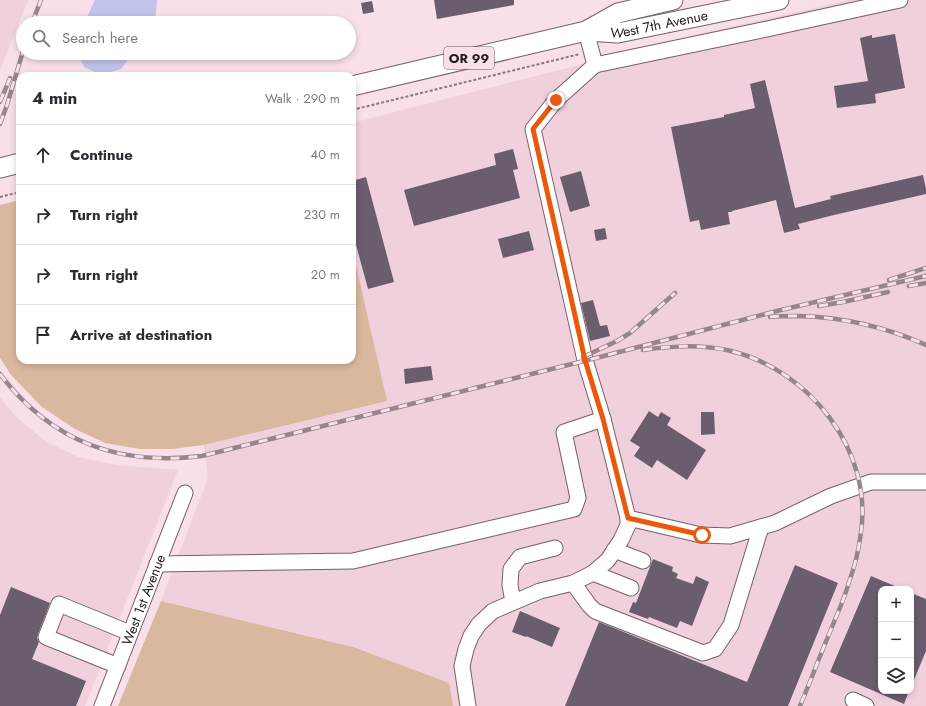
<!DOCTYPE html>
<html lang="en">
<head>
<meta charset="utf-8">
<style>
	:root { --surface:#fff; --page:#f7f7f7; --text:#2b2b33; --muted:#7c7c81; --line:#e1e1e2 }
	body { margin:0; font-family:Jost,sans-serif; background:var(--page); color:var(--text) }
	.controls { position:absolute; right:12px; bottom:12px; display:grid; overflow:hidden; border-radius:8px; box-shadow:0 2px 6px #0003 }
	.controls button { width:36px; height:36px; display:grid; place-items:center; padding:0; border:0; border-bottom:1px solid var(--line); background:var(--surface); color:var(--text); font:20px sans-serif }
	.stop { position:absolute; width:12px; height:12px; margin:-9px; border:3px solid #ea580c; border-radius:50%; background:#fff }
	.stop.end { background:#ea580c; border-color:#fff; box-shadow:0 1px 4px #0008 }
	.list { margin:0; padding:0; list-style:none }
	h2 { display:flex; justify-content:space-between; align-items:center; height:52px; margin:0; padding:0 16px; font-size:17px }
	h2 small { font-size:13px; font-weight:400; color:var(--muted) }
	.list li { display:grid; grid-template-columns:26px 1fr auto; gap:12px; align-items:center; box-sizing:border-box; height:60px; padding:0 16px; border-top:1px solid var(--line) }
	.list b { display:block; font-size:15px; white-space:nowrap }
	.list em { font-size:13px; font-style:normal; color:var(--muted) }
	.icon { flex:none; width:22px; height:22px; fill:none; stroke:currentColor; stroke-width:2; stroke-linecap:round; stroke-linejoin:round }
	.map { position:relative; flex:none; width:926px; height:706px; overflow:hidden }
	.search { position:absolute; background:var(--surface); box-shadow:0 2px 6px #0003; left:16px; top:16px; width:340px; height:44px; display:flex; align-items:center; gap:10px; box-sizing:border-box; padding:0 14px; border-radius:22px; color:var(--muted); font-size:15px }
	.panel { position:absolute; background:var(--surface); box-shadow:0 2px 6px #0003; left:16px; top:72px; width:340px; height:292px; border-radius:12px }
	.map>svg:first-child { display:block }
	.built { fill:#f1d0de; fill-rule:evenodd }
	.green { fill:#dab89f }
	.water { fill:#c2c3ec }
	.building { fill:#6a5d6e }
	.lines { fill:none; stroke-linecap:round; stroke-linejoin:round }
	.minor-casing { stroke:#755f68; stroke-width:17 }
	.major-casing { stroke:#755f68; stroke-width:21 }
	.path { stroke:#89797f; stroke-width:2; stroke-dasharray:3 2; stroke-linecap:butt }
	.minor { stroke:#fff; stroke-width:15 }
	.major { stroke:#fff; stroke-width:19 }
	.rail-casing { stroke:#96858b; stroke-width:4.5 }
	.rail { stroke:#f8dfe9; stroke-width:3; stroke-dasharray:9; stroke-linecap:butt }
	.route { stroke:#ea580c; stroke-width:5 }
	.labels { text-anchor:middle; stroke-width:4; stroke-linejoin:round; paint-order:stroke }
	.shield { fill:#f8dfe9; stroke:#64565c; stroke-width:1 }
	.shield-label { font-size:13px; font-weight:bold; fill:#251c1f }
	.street-label { font-size:14px; fill:#251c1f; stroke:#f8dfe9 }
</style>
</head>
<body>
<div class="map">
<svg width="926" height="706" viewBox="0 0 926 706">
	<rect width="100%" height="100%" fill="#f8dfe9"/>
	<g class="built">
		<path d="M0 0H28L0 70Z"/>
		<path d="M848 0H926V706H453L448 683 353 647 161 601 208 478 204 445 386 401 352 248V123L708 32ZM881 589H911V691H881Z"/>
		<path d="M0 397 18 419 47 442 78 457 116 465 178 470 85 706H0Z"/>
	</g>
	<g class="green">
		<path d="M20 200V360H352V248L387 401 204 445 172 449H140L105 443 75 429 42 407 11 375 0 358V205Z"/>
		<path d="M161 601 353 647 449 683 453 706H118Z"/>
	</g>
	<g class="water">
		<path d="M95 0H157L155 23H84Z"/>
		<path d="M78 53H141L132 54 121 69 101 75 84 67Z"/>
	</g>
	<g class="building">
		<path d="M434 0H514V5L437 19Z"/>
		<path d="M372 1 374 12 363 14 361 3Z"/>
		<path d="M895 34 905 88 875 94 876 103 837 108 834 86 868 81 860 38 872 35V38Z"/>
		<path d="M765 80 795 208 831 199 830 196 923 175 926 189V194L834 215 798 224 800 229 784 233 776 200 732 211V212H728L730 224 701 230 699 220 690 222 671 127 724 117V115L755 108 750 84Z"/>
		<path d="M513 149 518 169 513 170 520 198 414 226 404 190 496 165 494 154Z"/>
		<path d="M581 171 590 206 570 212 560 177Z"/>
		<path d="M366 177 394 282 368 289 352 230V181Z"/>
		<path d="M605 228 607 239 596 241 594 230Z"/>
		<path d="M529 231 534 250 503 258 498 239Z"/>
		<path d="M593 300 600 326 607 325 610 336 590 341 581 303Z"/>
		<path d="M431 366 433 380 405 384 404 369Z"/>
		<path d="M649 411 658 417 661 412 671 418 667 425 706 450 687 480 657 460 652 468 634 456 640 447 630 441Z"/>
		<path d="M701 412H714L715 434 701 435Z"/>
		<path d="M653 559 673 567 672 571 678 574 676 578 693 584 696 576 709 582 692 626 680 621 677 628 649 617 648 619 629 612 633 602 636 603Z"/>
		<path d="M795 565 838 583 788 706H565L599 622 651 643 747 682Z"/>
		<path d="M871 576 902 589H881V691H909L904 704 830 672Z"/>
		<path d="M11 587 50 603 38 634 37 638 39 642 32 659 86 681 76 706H0V615Z"/>
		<path d="M911 593 926 599V651L911 687Z"/>
		<path d="M520 611 560 628 552 647 526 636V637L512 632Z"/>
	</g>
	<g class="lines">
		<defs>
			<g id="minor">
				<path d="M586 31 595 65"/>
				<path d="M628 518 701 535 730 536 775 523 831 496 871 482H926"/>
				<path d="M614 550 643 561"/>
				<path d="M157 564 353 561 574 509 578 498 564 432 603 419"/>
				<path d="M593 573 631 588"/>
				<path d="M573 583 589 605 595 611 703 653 715 649 731 625 761 527"/>
				<path d="M513 602 510 585 511 569 520 557 555 548"/>
				<path d="M118 666 46 637 59 604 130 633"/>
				<path d="M853 700 866 706"/>
				<path id="s1" d="M102 706 185 493"/>
				<path d="M468 706 462 666 466 649 471 636 479 624 493 611 540 591 573 583 593 573 608 560 621 540 628 525V518L603 419 585 360 533 129 556 100 595 65 767 29 900 0"/>
			</g>
			<g id="major">
				<path id="s2" d="M586 31 618 33 779 0"/>
				<path d="M352 86 586 31 618 13 673 0"/>
				<path d="M0 168 20 163"/>
			</g>
		</defs>
		<use href="#minor" class="minor-casing"/>
		<use href="#major" class="major-casing"/>
		<g class="path">
			<path d="M352 110 580 54"/>
			<path d="M0 197 20 192"/>
		</g>
		<use href="#minor" class="minor"/>
		<use href="#major" class="major"/>
		<defs>
			<g id="rail">
				<path d="M32 23 41 0"/>
				<path d="M0 102 10 78"/>
				<path d="M0 124 7 105 23 51"/>
				<path d="M889 280 926 268"/>
				<path d="M909 286 926 283"/>
				<path d="M819 306 843 302 888 292"/>
				<path d="M770 317C779 316 789 316 798 316 842 317 886 327 926 345"/>
				<path d="M643 350C673 346 701 344 731 351 809 370 873 450 861 532 859 548 855 566 849 582 845 597 838 612 832 627 821 653 811 680 800 706"/>
				<path d="M583 357 617 341 630 333 675 293"/>
				<path d="M0 374C52 442 118 466 202 456L600 357 781 310 926 276"/>
			</g>
		</defs>
		<use href="#rail" class="rail-casing"/>
		<use href="#rail" class="rail"/>
	</g>
	<g class="lines">
		<path class="route" d="M556 100 533 129 585 360 603 419 628 518 702 535"/>
	</g>
	<g class="labels">
		<rect class="shield" x="444" y="47" width="50" height="22" rx="3"/>
		<g class="shield-label">
			<text x="469" y="63">OR 99</text>
		</g>
		<g class="street-label">
			<text dy="5" stroke="none"><textPath href="#s2" startOffset="74">West 7th Avenue</textPath></text>
			<text dy="5" stroke="none"><textPath href="#s1" startOffset="114">West 1st Avenue</textPath></text>
		</g>
	</g>
</svg>
<div class="controls">
<button>+</button>
<button>−</button>
<button><svg class="icon" aria-label="layers" viewBox="0 0 24 24"><path d="M12 4l9 5-9 5-9-5zM3 14l9 5 9-5"/></svg></button>
</div>
<div class="stop" style="left:702px;top:535px"></div>
<div class="stop end" style="left:556px;top:100px"></div>
<div class="search"><svg class="icon" aria-label="search" viewBox="0 0 24 24"><circle cx="10" cy="10" r="6"/><path d="M15 15l6 6"/></svg>Search here</div>
<section class="panel">
<h2>4 min<small>Walk · 290 m</small></h2>
<ul class="list">
<li><svg class="icon" aria-label="ahead" viewBox="0 0 24 24"><path d="M12 20V5M6 11l6-6 6 6"/></svg><div><b>Continue</b></div><em>40 m</em></li>
<li><svg class="icon" aria-label="right" viewBox="0 0 24 24"><path d="M7 20v-9h11M14 6l5 5-5 5"/></svg><div><b>Turn right</b></div><em>230 m</em></li>
<li><svg class="icon" aria-label="right" viewBox="0 0 24 24"><path d="M7 20v-9h11M14 6l5 5-5 5"/></svg><div><b>Turn right</b></div><em>20 m</em></li>
<li><svg class="icon" aria-label="arrive" viewBox="0 0 24 24"><path d="M6 21V4h12l-3 4 3 4H6"/></svg><div><b>Arrive at destination</b></div></li>
</ul>
</section>
</div>
</body>
</html>
